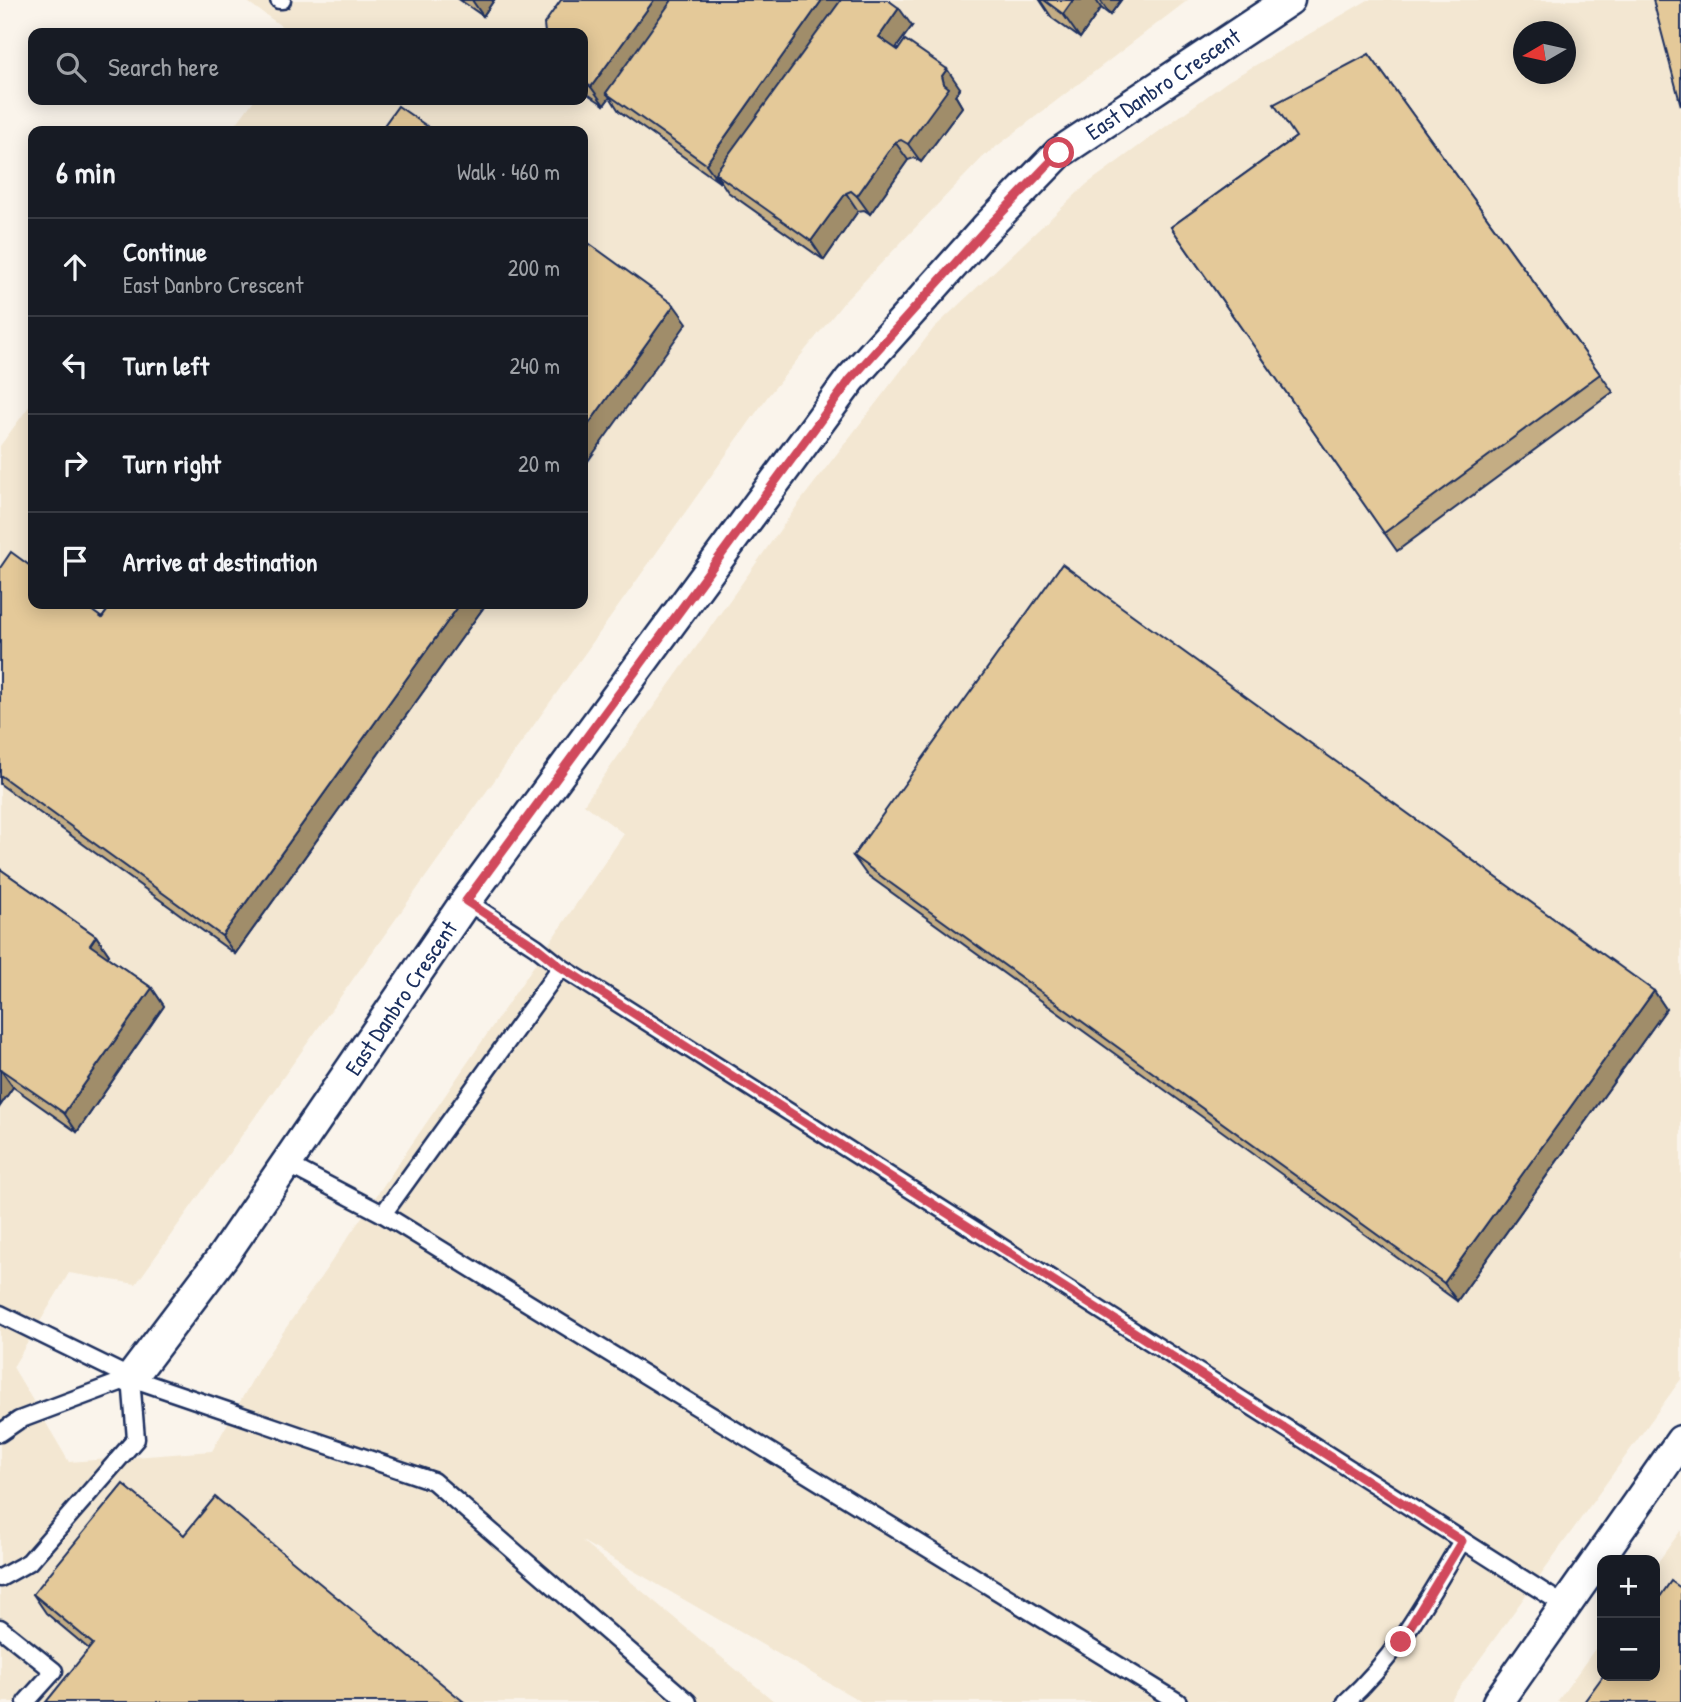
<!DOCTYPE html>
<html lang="en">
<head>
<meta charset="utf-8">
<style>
	:root { --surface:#171b24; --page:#20242c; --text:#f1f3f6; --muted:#9ea1a6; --line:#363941 }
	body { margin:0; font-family:"Patrick Hand",sans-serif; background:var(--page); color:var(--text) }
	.controls { position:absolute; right:21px; bottom:21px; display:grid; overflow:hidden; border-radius:14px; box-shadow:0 4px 18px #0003 }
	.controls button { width:63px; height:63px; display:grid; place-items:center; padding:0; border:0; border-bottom:2px solid var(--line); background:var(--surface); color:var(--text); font:35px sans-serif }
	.compass { position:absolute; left:1513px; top:21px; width:63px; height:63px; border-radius:50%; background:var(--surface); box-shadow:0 4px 18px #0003; rotate:261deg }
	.stop { position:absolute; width:21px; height:21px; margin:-16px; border:5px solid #d1495b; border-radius:50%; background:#fff }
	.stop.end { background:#d1495b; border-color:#fff; box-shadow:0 2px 7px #0008 }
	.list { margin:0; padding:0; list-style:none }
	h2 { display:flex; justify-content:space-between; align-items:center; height:91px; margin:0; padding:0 28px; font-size:30px }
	h2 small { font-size:23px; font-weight:400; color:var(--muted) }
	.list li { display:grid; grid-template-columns:46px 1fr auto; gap:21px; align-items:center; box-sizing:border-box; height:98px; padding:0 28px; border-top:2px solid var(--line) }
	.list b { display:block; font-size:26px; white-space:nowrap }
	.list p { margin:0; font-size:23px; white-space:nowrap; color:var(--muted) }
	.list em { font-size:23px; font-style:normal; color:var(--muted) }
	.icon { flex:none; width:38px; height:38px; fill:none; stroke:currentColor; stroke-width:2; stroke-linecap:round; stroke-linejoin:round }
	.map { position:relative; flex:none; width:1681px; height:1702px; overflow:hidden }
	.search { position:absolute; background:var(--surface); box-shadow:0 4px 18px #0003; left:28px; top:28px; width:560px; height:77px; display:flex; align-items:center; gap:18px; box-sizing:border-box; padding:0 24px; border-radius:14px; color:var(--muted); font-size:26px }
	.panel { position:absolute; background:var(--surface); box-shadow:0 4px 18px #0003; left:28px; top:126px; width:560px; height:483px; border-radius:14px }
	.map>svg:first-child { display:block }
	.built { fill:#f3e7d2; fill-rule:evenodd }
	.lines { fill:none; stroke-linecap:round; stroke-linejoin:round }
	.lane-casing { stroke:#1b2f5e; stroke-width:21 }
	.street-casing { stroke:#1b2f5e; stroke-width:35 }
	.lane { stroke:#fff; stroke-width:16 }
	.street { stroke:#fff; stroke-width:30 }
	.wall { fill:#c4ad84; stroke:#1b2f5e; stroke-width:2 }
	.shaded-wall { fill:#a08d6b; stroke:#1b2f5e; stroke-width:2 }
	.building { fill:#e4c999; stroke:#1b2f5e; stroke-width:2 }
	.route { stroke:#d1495b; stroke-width:9 }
	.labels { text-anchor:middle; stroke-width:6; stroke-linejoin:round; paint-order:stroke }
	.street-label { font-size:23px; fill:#1b2f5e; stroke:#fff }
</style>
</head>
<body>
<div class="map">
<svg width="1681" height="1702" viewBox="0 0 1681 1702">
	<rect width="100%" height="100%" fill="#faf4eb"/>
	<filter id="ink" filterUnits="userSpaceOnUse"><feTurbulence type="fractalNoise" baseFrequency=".0143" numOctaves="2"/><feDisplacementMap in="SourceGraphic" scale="14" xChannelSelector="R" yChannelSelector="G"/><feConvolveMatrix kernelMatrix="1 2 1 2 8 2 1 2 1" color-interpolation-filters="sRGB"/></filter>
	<g filter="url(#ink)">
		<g class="built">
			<path d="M245 0H1188L984 156 845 301 768 396 136 1284 69 1273 13 1367 69 1462 212 1451 262 1363 624 834 584 804 802 499 934 328 1087 184 1228 81 1368 0H1681V1379L1449 1702H862L582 1541 775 1702H0V446L33 401V604H583V131H231L254 100H583V33H291ZM1524 32H1566V74H1524Z"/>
			<path d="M1681 1530V1702H1557L1602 1639V1676H1655V1566Z"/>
		</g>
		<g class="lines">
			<defs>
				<g id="lane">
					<path d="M279 0H282"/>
					<path d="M466 901 536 947 561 967"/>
					<path d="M287 1164 383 1214"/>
					<path d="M0 1314 131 1378 433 1481 688 1702"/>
					<path d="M0 1433 19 1420 131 1378"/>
					<path d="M0 1578 29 1562 136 1439 131 1378"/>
					<path d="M0 1628 54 1671 26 1702"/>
					<path d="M1178 1702 383 1214 561 967 1564 1605"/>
					<path d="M1346 1702C1398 1655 1427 1599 1462 1541"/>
				</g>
				<g id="street">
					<path d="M131 1378 221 1259 466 901 850 380 987 227 1059 153 1289 0"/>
					<path d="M1498 1702 1681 1441"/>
				</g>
			</defs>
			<use href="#lane" class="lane-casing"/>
			<use href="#street" class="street-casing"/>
			<use href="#lane" class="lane"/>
			<use href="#street" class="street"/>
		</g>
		<g class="wall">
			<path d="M460 0H494L483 16Z"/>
			<path d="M1040 0H1121L1110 15 1101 8 1080 38 1052 18Z"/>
			<path d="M912 26 896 48 960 88 955 95 962 107 921 162 914 158 908 160 870 214 864 210 858 211 824 260 728 192 720 180 719 182 619 111 610 97 604 105 583 91V33Z"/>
			<path d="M1369 54 1613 392 1397 551 1171 227 1296 137Z"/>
			<path d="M0 568 102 618 112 604H486L235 954 0 784Z"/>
			<path d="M853 856 1654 991 1666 1009 1457 1301 866 874Z"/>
			<path d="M0 869 96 936 109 955 107 957 152 988 164 1006 77 1132 13 1087 0 1106Z"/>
			<path d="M184 1535 464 1702 89 1649 46 1613 33 1594Z"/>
		</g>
		<g class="shaded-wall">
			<path d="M472 0H494L483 16Z"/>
			<path d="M654 0H680L606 93 610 97 604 105 591 87Z"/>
			<path d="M822 0H848L715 173 720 180 719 182 706 164Z"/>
			<path d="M1073 0H1096L1101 8 1080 38 1063 14Z"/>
			<path d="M1100 0H1121L1110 15Z"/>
			<path d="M899 8 912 26 891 55 879 37Z"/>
			<path d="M947 69 960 88 955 95 962 107 921 162 908 144 944 84 942 76Z"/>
			<path d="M895 142 908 160 870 214 857 196Z"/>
			<path d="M846 193 858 211 824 260 811 241Z"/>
			<path d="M674 305 687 323 583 468V432Z"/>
			<path d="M460 604H486L235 954 222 936Z"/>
			<path d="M96 936 109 955 103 963 90 945Z"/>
			<path d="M152 988 164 1006 77 1132 64 1113Z"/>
			<path d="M1654 991 1666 1009 1457 1301 1444 1283Z"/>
			<path d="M0 1069 13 1087 0 1106Z"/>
		</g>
		<g class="building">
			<path d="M561 0H654L591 87 583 81V33H545L544 24Z"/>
			<path d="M672 0H822L706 164 606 93Z"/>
			<path d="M841 0H888L899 8 879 37 898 50 905 40 947 69 942 76 944 84 949 88 908 144 901 140 895 142 857 196 851 191 846 193 811 241 715 173Z"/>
			<path d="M1044 0H1073L1063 14Z"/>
			<path d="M1653 0H1681V106Z"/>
			<path d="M1369 54 1600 374 1384 533 1171 227 1296 137 1274 104Z"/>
			<path d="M398 106 434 131H380Z"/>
			<path d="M583 239 674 305 583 432Z"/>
			<path d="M11 552 33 568V604H83L102 618 112 604H460L222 936 0 775V568Z"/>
			<path d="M1062 564 1654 991 1444 1283 853 856Z"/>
			<path d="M0 869 96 936 90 945 152 988 64 1113 0 1069Z"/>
			<path d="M123 1484 184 1535 215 1497 464 1702H46L93 1644 33 1594Z"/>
			<path d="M1671 1581 1681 1588V1702H1584L1603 1676H1655V1604Z"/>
		</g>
	</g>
	<g class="lines" filter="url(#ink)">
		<path class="route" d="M1059 153 987 228 850 380 466 901 536 947 561 967 1462 1541 1401 1642"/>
	</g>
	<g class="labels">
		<g class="street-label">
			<text transform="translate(1163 84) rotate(-34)" y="8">East Danbro Crescent</text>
			<text transform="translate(401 998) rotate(-56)" y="8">East Danbro Crescent</text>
		</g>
	</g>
</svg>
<div class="controls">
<button>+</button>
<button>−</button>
</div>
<svg class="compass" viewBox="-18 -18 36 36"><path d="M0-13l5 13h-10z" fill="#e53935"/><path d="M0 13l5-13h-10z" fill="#9ea1a6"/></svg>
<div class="stop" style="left:1059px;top:153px"></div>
<div class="stop end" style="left:1401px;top:1642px"></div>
<div class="search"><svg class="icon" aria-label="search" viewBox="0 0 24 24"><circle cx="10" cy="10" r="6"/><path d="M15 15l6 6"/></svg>Search here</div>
<section class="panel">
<h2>6 min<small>Walk · 460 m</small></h2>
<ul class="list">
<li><svg class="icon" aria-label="ahead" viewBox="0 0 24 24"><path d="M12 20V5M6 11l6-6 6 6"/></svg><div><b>Continue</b><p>East Danbro Crescent</p></div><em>200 m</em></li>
<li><svg class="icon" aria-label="left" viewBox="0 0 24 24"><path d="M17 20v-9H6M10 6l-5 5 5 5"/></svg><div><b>Turn left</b></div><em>240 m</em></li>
<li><svg class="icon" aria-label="right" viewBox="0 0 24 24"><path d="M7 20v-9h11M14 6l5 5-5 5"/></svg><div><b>Turn right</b></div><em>20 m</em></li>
<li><svg class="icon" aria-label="arrive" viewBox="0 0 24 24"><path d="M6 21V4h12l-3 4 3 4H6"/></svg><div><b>Arrive at destination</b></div></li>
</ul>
</section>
</div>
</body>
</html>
